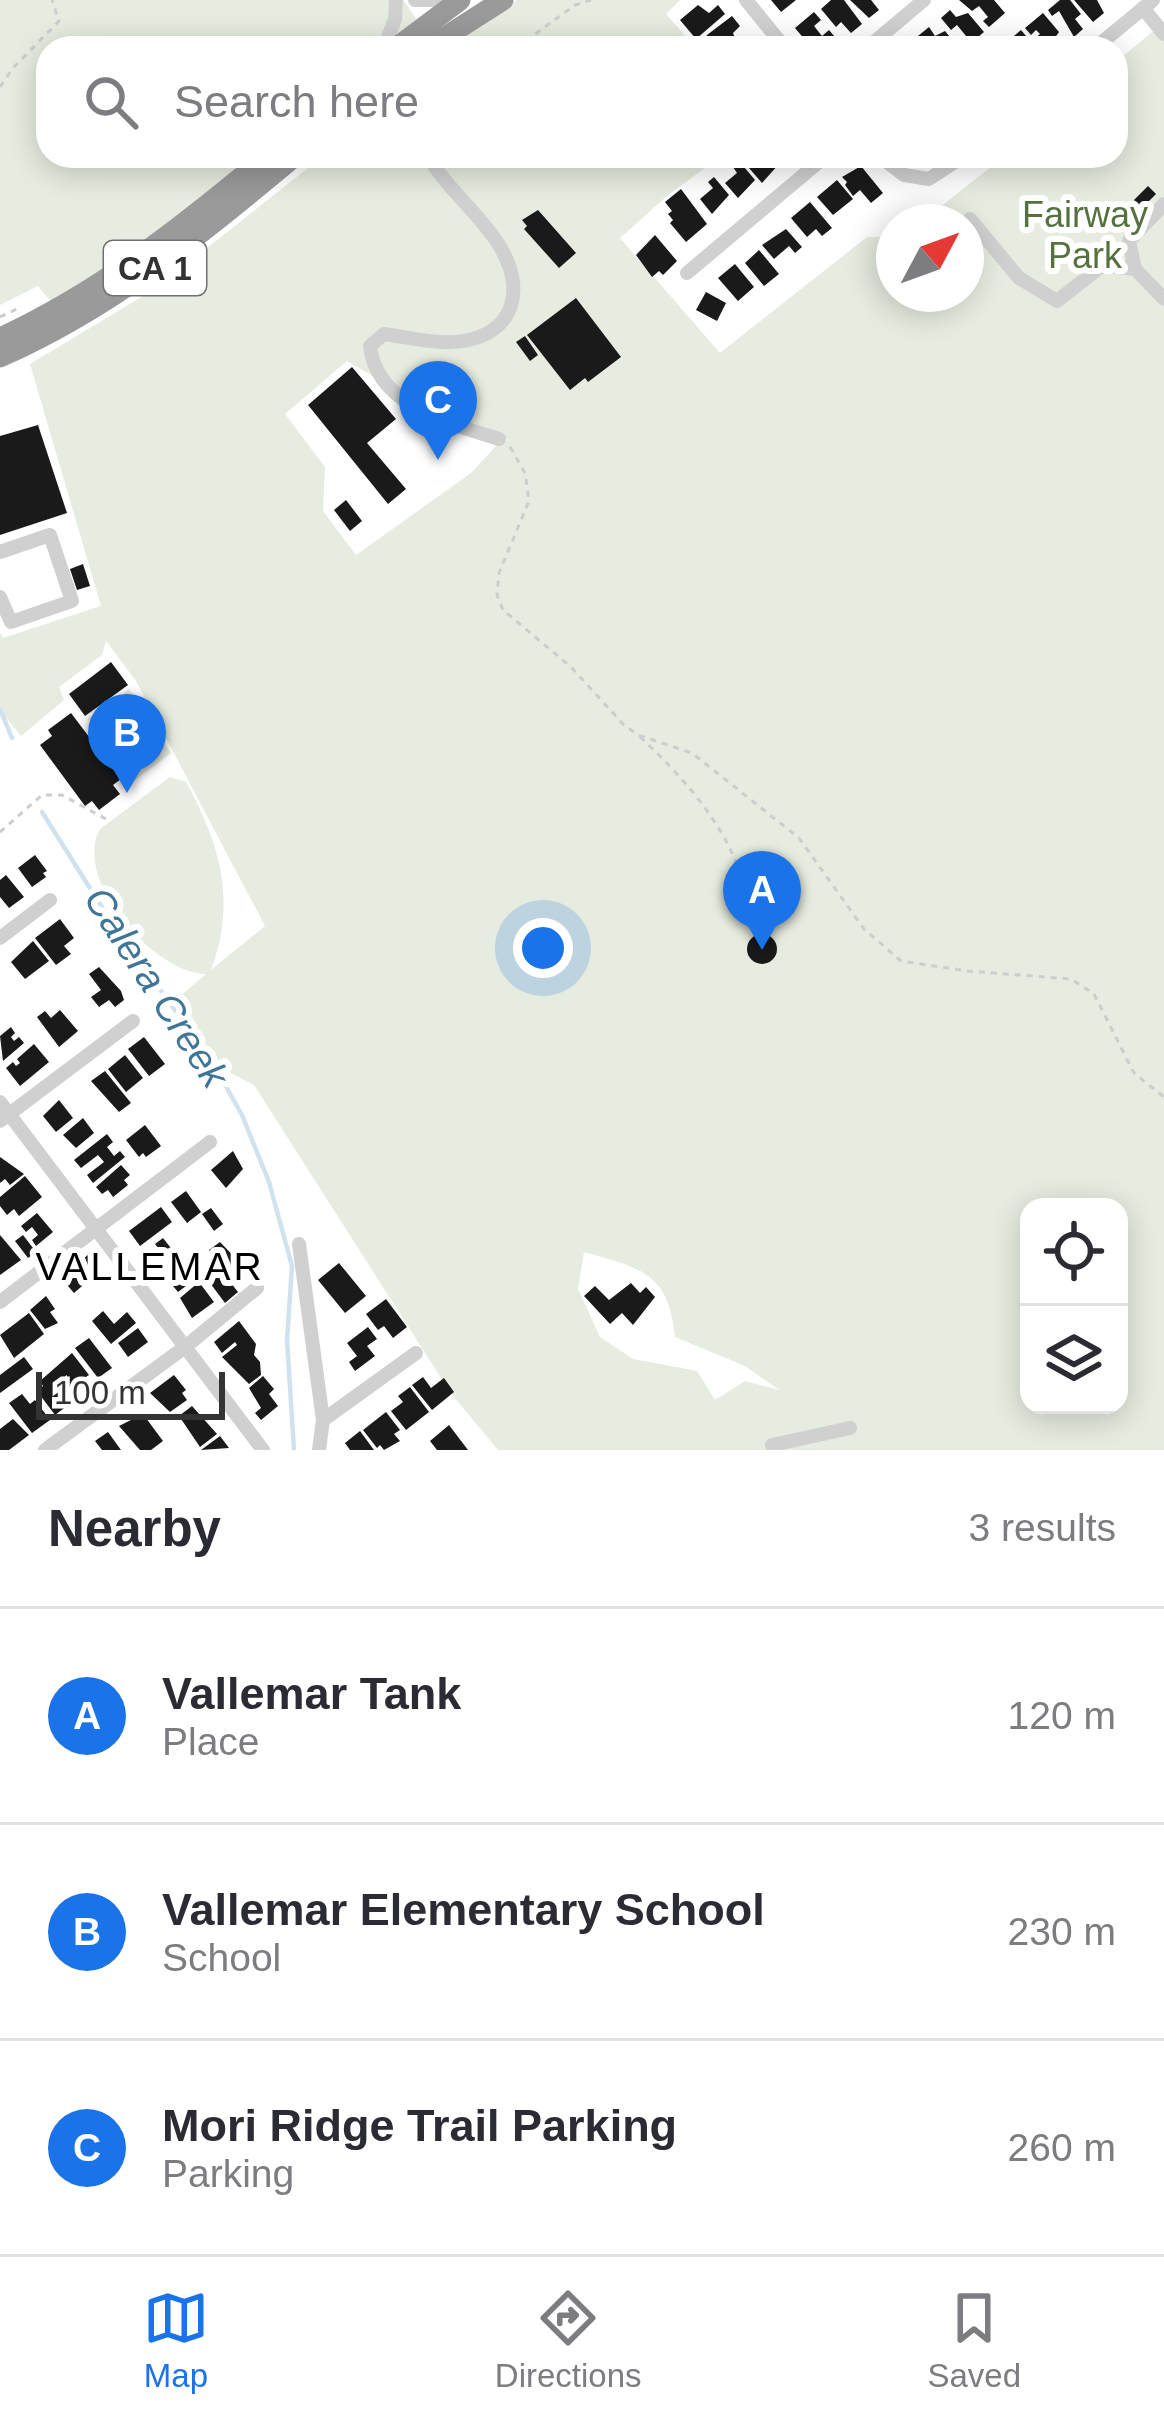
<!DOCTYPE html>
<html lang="en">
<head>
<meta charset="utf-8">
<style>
	:root { --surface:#fff; --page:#f2f2f3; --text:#2b2b33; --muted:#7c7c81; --line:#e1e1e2; --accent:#1a73e8 }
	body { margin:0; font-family:Helvetica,sans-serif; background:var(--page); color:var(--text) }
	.controls { position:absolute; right:36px; bottom:36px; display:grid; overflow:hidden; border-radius:24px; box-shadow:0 6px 30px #0003 }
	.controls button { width:108px; height:108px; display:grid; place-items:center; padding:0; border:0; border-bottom:3px solid var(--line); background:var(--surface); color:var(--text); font:60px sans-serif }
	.compass { position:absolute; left:876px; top:204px; width:108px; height:108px; border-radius:50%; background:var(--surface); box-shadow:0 6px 30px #0003; rotate:49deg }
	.scale { position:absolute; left:36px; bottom:30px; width:189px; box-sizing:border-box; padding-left:12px; border:6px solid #333; border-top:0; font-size:33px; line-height:42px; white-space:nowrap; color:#333; -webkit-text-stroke:9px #fff; paint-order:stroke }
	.you { position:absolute; left:543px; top:948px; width:42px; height:42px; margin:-30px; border:9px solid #fff; border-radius:50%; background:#1a73e8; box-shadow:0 0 0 18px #1a73e833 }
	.badge { display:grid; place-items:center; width:78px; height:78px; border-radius:50%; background:var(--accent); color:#fff; font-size:39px; font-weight:700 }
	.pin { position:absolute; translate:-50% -99px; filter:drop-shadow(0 3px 6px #0008) }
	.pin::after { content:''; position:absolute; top:63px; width:42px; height:36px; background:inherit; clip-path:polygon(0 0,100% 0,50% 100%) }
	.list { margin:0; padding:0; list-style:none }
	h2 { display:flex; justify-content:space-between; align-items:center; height:156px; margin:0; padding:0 48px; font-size:51px }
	h2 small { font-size:39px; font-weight:400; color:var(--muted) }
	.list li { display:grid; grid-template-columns:78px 1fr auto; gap:36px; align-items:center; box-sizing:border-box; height:216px; padding:0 48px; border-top:3px solid var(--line) }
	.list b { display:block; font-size:45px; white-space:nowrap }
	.list p { margin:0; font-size:39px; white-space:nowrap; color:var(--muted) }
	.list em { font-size:39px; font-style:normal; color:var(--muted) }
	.icon { flex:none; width:66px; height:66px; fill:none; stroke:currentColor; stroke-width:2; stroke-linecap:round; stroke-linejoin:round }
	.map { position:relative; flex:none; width:1164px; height:1450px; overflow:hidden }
	.search { position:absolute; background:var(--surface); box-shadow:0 6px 30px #0003; left:36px; right:36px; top:36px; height:132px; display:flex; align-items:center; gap:30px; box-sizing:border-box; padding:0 42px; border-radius:36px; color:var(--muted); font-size:45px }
	.sheet { height:804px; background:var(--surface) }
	nav { display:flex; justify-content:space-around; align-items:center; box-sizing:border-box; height:168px; border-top:3px solid var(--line); background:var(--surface); font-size:33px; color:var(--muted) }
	nav a { display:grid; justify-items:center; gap:6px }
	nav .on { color:var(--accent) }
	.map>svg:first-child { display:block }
	.green { fill:#e6ecdf; fill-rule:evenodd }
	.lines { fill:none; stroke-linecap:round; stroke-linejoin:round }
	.stream { stroke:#cfe2ee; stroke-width:4.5 }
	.building { fill:#1a1a1a }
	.path { stroke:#cdcdcd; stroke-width:3; stroke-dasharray:6 6; stroke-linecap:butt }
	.minor { stroke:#d0d0d0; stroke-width:14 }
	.highway { stroke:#9a9a9a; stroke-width:21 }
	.labels { text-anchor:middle; stroke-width:12; stroke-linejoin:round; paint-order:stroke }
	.shield { fill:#fff; stroke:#707070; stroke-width:3 }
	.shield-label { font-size:33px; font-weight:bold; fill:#333 }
	.park-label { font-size:36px; fill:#56703f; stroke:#fff }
	.water-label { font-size:39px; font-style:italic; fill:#3f7597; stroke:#fff }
	.neighbourhood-label { font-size:39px; letter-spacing:3px; fill:#000; stroke:#fff }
</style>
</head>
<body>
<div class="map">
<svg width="1164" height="1450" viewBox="0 0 1164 1450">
	<rect width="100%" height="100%" fill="#fff"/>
	<g class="green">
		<path d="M0 0H403L423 28 396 48H48V156H267L58 310 38 286 0 305Z"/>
		<path d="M517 0H680L666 14 696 48H465L461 38Z"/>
		<path d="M1164 22V1450H498L450 1392 254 1085 175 1044 178 998 206 974C154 973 72 880 100 829L170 777 186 782C220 844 237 900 211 970L265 926 136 681 106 641 102 655 59 687 64 700 21 736 0 710V633L3 638 101 606 30 364 158 287 323 156H721L667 196 620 238 720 353 867 237H894V294H966V222H921L1005 156H1116V62ZM347 361 412 399 508 440 496 446 471 473 356 555 323 511 325 467 285 414ZM1029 1207H1119V1405H1029ZM584 1252C640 1268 669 1272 675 1337L745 1366 779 1390 745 1381 715 1400 697 1371 633 1359 600 1337 578 1289Z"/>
		<path d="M129 689 171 753 134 781 88 719Z"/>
	</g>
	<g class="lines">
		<g class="stream">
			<path d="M0 709 12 738"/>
			<path d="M42 812 115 928 210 1058 242 1115 269 1182 292 1266 287 1340 294 1450"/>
		</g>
	</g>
	<g class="building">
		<path d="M771 0H796L781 12Z"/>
		<path d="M831 0H844L862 24 851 33 841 22 836 27 821 9Z"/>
		<path d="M850 0H871L879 10 869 18Z"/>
		<path d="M959 0H994L1005 13 989 27 983 21 988 17 979 6 972 11Z"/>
		<path d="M1060 0H1070L1081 14 1075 19 1083 29 1074 37 1059 11 1052 16 1048 10Z"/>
		<path d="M1074 0H1097L1104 13 1093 22Z"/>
		<path d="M698 5 709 13 718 5 725 14 696 39 680 20Z"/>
		<path d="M950 10 956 17 968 13 984 32 965 48 959 41 966 36 957 25 951 30 941 18Z"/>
		<path d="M814 12 821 20 814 26 822 36 829 30 841 44 836 48H824L818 41 811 47 795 28Z"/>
		<path d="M1043 13 1059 32 1052 42 1058 48H1041L1034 39 1040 34 1036 30 1031 35 1025 28Z"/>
		<path d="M732 16 740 26 733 33 737 44 732 48H710L704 41 707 35Z"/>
		<path d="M929 27 935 36 945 31 959 48H940L935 42 928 48 918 36Z"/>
		<path d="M1021 30 1036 48H1000Z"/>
		<path d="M763 156H773L779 164 762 183 749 168Z"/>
		<path d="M739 161 755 180 738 198 725 183 737 173 733 167Z"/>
		<path d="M861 166 883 193 871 203 860 190 853 196 845 185 847 182 842 177Z"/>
		<path d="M714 177 729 195 712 214 700 199 713 188 708 182Z"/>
		<path d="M837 180 853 199 833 215 817 197Z"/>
		<path d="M1148 186 1156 194 1142 208 1134 200Z"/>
		<path d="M681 189 707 224 686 242 670 223 673 220 668 214 672 211 665 202Z"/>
		<path d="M810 202 832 228 822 236 816 229 807 237 791 218Z"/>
		<path d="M538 210 576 253 559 268 524 229 527 226 522 220Z"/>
		<path d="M786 229 802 247 795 253 789 246 774 259 762 245Z"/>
		<path d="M655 235 677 261 663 275 659 271 652 277 636 255Z"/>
		<path d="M759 250 779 274 764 286 745 263Z"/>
		<path d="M735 264 754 287 738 301 718 278Z"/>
		<path d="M706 292 726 303 717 321 696 310Z"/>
		<path d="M576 298 621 357 588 382 585 378 570 390 527 335Z"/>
		<path d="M525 336 538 355 530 361 516 342Z"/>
		<path d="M352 367 396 419 367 443 406 489 388 504 308 405Z"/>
		<path d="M38 425 67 513 0 535V436Z"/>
		<path d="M346 500 362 521 350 531 334 510Z"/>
		<path d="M83 564 90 586 77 590 70 569Z"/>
		<path d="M111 662 128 685 85 716 69 694Z"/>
		<path d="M71 713 121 779 113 785 120 794 99 810 92 801 85 806 40 745 52 736 48 730Z"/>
		<path d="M35 855 47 871 43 873 46 877 32 887 18 868Z"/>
		<path d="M6 875 24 897 9 908 0 897V880Z"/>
		<path d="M60 919 74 938 64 946 71 954 56 965 35 938Z"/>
		<circle cx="762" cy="949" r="15"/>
		<path d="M33 941 49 961 25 979 11 962Z"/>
		<path d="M99 967 121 991 124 1000 115 1007 109 1000 99 1007 91 997 101 990 89 974Z"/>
		<path d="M60 1010 78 1031 59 1047 37 1017 45 1011 51 1018Z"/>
		<path d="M11 1027 15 1033 11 1037 14 1041 19 1037 24 1043 3 1061 0 1036Z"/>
		<path d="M144 1037 165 1064 149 1076 128 1049Z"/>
		<path d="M34 1044 49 1062 20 1086 6 1068 13 1062 16 1066 20 1063 17 1059Z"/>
		<path d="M125 1055 143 1078 126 1092 108 1069Z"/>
		<path d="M105 1071 131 1103 119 1112 91 1081Z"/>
		<path d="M59 1100 73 1118 56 1132 43 1116Z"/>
		<path d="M83 1118 94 1133 76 1148 63 1135Z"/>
		<path d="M145 1125 161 1146 146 1157 143 1153 139 1157 126 1140Z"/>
		<path d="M107 1134 113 1142 107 1147 114 1156 120 1151 125 1157 93 1183 87 1175 104 1162 98 1155 81 1168 74 1160Z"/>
		<path d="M233 1151 243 1169 226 1188 211 1170Z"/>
		<path d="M0 1157 24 1174 10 1185 5 1179 0 1183Z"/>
		<path d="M121 1165 130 1175 124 1180 128 1185 113 1197 108 1190 102 1194 96 1187Z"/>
		<path d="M25 1176 42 1197 19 1216 14 1209 7 1215 0 1206V1197Z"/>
		<path d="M186 1191 201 1212 187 1223 171 1202Z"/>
		<path d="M161 1207 172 1222 140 1246 129 1231Z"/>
		<path d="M211 1208 223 1224 214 1231 202 1214Z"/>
		<path d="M37 1213 53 1232 36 1246 32 1240 38 1235 32 1227 26 1232 21 1226Z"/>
		<path d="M0 1235 21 1260 0 1275Z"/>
		<path d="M23 1235 36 1252 28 1258 15 1241Z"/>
		<path d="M163 1238 174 1252 168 1257 172 1261 158 1271 151 1262 155 1259 152 1255 159 1249 155 1244Z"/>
		<path d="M220 1242 247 1270 234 1280 209 1250Z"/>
		<path d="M90 1253 103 1268 74 1293 61 1278Z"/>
		<path d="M200 1261 207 1270 178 1292 163 1274 179 1262 188 1270Z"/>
		<path d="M339 1263 366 1296 345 1313 318 1280Z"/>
		<path d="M220 1269 238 1292 225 1303 207 1279Z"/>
		<path d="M199 1282 214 1302 192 1318 180 1298Z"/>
		<path d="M631 1283 640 1293 646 1287 655 1297 633 1325 622 1313 610 1324 584 1296 595 1286 609 1300Z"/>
		<path d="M46 1296 55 1309 50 1312 58 1323 45 1329 30 1310Z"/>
		<path d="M386 1299 407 1327 393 1338 384 1326 378 1330 366 1314Z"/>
		<path d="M103 1311 114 1324 127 1312 136 1323 111 1344 92 1321Z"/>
		<path d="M29 1313 44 1334 14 1358 0 1335Z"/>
		<path d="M239 1321 256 1344 254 1355 260 1362 261 1375 249 1384 222 1357 237 1345 235 1342 222 1353 214 1342Z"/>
		<path d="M368 1327 377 1339 367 1346 375 1356 355 1371 349 1362 357 1356 347 1343Z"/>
		<path d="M138 1328 148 1342 128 1357 118 1343Z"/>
		<path d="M89 1338 112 1368 98 1378 75 1348Z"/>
		<path d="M72 1353 89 1375 62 1392 71 1403 55 1415 37 1391 43 1386 40 1381Z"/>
		<path d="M24 1357 33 1369 0 1393V1375Z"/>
		<path d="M174 1375 186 1390 182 1393 187 1400 170 1412 150 1393Z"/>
		<path d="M263 1376 274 1389 269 1394 278 1406 261 1420 255 1413 261 1408 249 1388Z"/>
		<path d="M423 1377 431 1388 444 1378 454 1392 432 1410 412 1385Z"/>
		<path d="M410 1387 429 1412 406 1430 391 1411 403 1402 398 1396Z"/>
		<path d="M22 1394 30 1404 35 1400 50 1420 32 1433 9 1403Z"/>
		<path d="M192 1406 217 1434 200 1447 179 1416Z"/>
		<path d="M386 1412 400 1430 394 1434 400 1441 384 1450 380 1445 377 1448 363 1430Z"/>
		<path d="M143 1414 163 1441 151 1450H140L119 1426Z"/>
		<path d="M13 1419 29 1435 9 1450H0V1429Z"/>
		<path d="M449 1425 468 1450H437L430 1441Z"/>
		<path d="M360 1431 374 1450H350L345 1443Z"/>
		<path d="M108 1432 121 1450H102L95 1441Z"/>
		<path d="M220 1436 229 1448 201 1450Z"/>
	</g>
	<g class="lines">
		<g class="path">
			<path d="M362 48 372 37"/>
			<path d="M516 48 575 5 591 0"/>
			<path d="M0 87 13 68 59 21 52 0"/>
			<path d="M0 317 21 307"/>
			<path d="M510 447 525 473 529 501 499 573 497 595 503 610 571 667 623 724 638 735 692 753 799 838 864 929 901 961 968 971 1071 979 1094 994 1134 1073 1164 1097"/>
			<path d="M640 737C690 783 749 850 748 921"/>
			<path d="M0 832 42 795H62L106 819"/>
		</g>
		<g class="minor">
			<path d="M415 0H446"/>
			<path d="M746 0 785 48"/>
			<path d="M1143 8 1164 34"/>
			<path d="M384 48 395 19 396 0"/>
			<path d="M867 48 924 0"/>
			<path d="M1095 48 1153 0"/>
			<path d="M428 156C447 189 479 213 499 245 523 284 519 328 469 340 442 346 411 338 384 334L370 346C376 406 452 424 499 439"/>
			<path d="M879 156 904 175 929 179 964 156"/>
			<path d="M1164 204 1129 241 1135 269 1164 299"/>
			<path d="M970 219 1019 278 1057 301 1103 265 1135 269"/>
			<path d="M687 273 826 156"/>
			<path d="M0 552 50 535 72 601 11 622 0 597"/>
			<path d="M0 938 50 900"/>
			<path d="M0 1102 263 1450"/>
			<path d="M0 1121 133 1021"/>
			<path d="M299 1244 323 1420 319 1450"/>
			<path d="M0 1302 210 1142"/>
			<path d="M323 1420 416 1353"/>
			<path d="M772 1445 850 1428"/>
			<path d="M45 1450 185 1347 257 1288"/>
		</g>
		<g class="highway">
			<path d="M396 48 460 0"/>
			<path d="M428 48 503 0"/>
			<path d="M0 338C100 292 183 226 267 156"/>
			<path d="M0 357C111 308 202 234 295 156"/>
		</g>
	</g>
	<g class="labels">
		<rect class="shield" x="104" y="241" width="102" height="54" rx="9"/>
		<g class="shield-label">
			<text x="155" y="280">CA 1</text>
		</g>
		<g class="park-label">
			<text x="1085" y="227">Fairway<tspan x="1085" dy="41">Park</tspan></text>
		</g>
		<g class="water-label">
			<text transform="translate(157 987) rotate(57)" y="14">Calera Creek</text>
		</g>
		<g class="neighbourhood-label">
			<text x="150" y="1280">VALLEMAR</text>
		</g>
	</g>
</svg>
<div class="controls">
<button><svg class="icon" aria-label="locate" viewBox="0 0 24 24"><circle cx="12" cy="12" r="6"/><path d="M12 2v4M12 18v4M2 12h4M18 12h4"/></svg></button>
<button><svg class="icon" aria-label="layers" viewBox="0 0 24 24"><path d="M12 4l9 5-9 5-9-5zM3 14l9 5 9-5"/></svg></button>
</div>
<svg class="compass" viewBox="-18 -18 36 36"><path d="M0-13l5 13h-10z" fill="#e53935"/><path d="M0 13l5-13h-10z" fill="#7c7c81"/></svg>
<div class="scale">100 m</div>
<div class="you"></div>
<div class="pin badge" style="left:762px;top:950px">A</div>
<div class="pin badge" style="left:127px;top:793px">B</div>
<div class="pin badge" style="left:438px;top:460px">C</div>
<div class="search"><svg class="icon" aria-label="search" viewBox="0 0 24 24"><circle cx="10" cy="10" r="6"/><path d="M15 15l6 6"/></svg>Search here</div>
</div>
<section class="sheet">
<h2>Nearby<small>3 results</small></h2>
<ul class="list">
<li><span class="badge">A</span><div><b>Vallemar Tank</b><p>Place</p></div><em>120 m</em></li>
<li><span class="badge">B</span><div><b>Vallemar Elementary School</b><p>School</p></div><em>230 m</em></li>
<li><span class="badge">C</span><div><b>Mori Ridge Trail Parking</b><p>Parking</p></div><em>260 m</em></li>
</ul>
</section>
<nav>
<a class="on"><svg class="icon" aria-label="map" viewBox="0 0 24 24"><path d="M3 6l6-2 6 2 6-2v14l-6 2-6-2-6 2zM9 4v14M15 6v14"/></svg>Map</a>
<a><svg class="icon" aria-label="directions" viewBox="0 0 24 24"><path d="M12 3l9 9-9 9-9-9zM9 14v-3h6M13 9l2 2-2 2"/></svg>Directions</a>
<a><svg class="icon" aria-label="saved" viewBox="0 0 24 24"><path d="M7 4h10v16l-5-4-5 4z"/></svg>Saved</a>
</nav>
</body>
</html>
